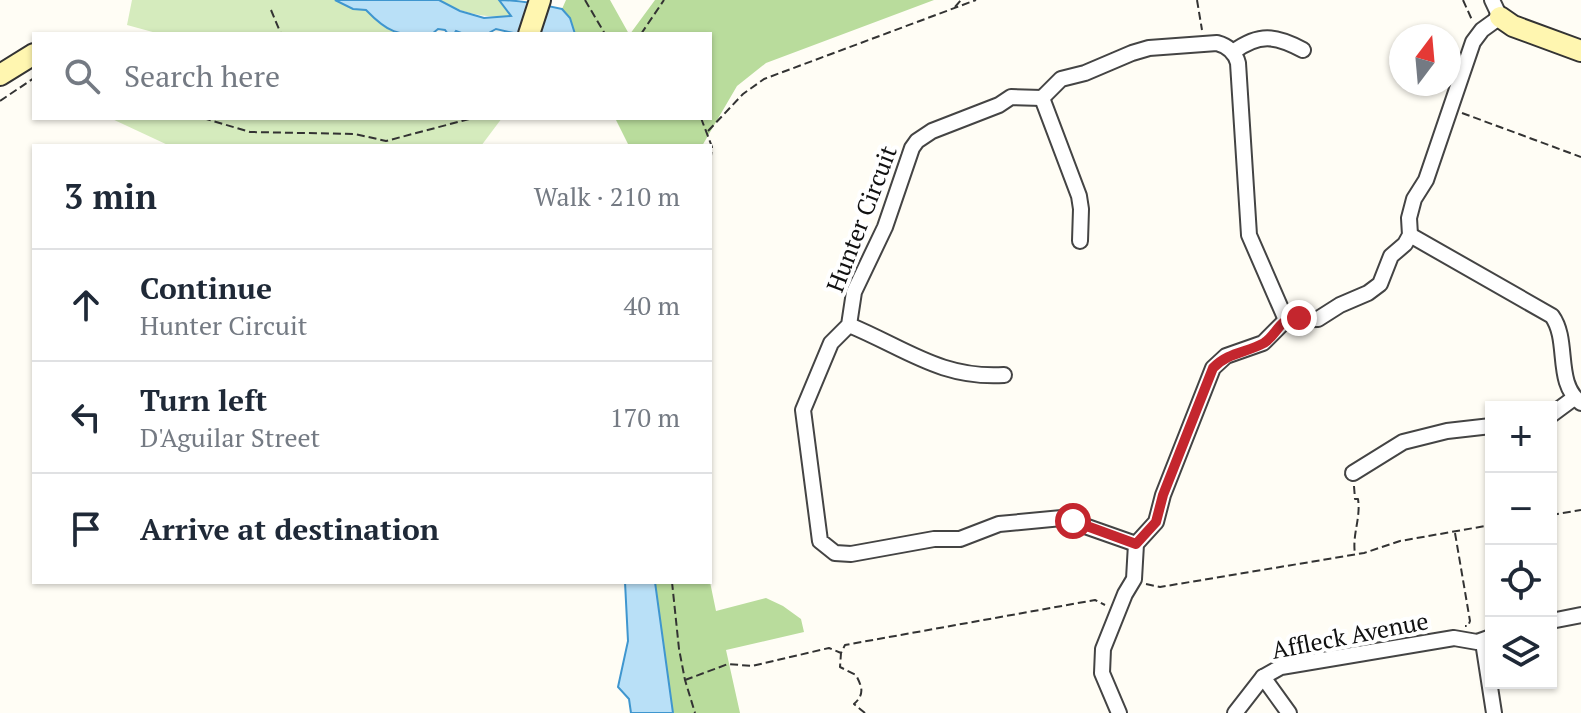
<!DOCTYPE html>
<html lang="en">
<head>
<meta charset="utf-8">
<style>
	:root { --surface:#fff; --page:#f2f2f3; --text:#1f2937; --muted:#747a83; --line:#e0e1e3 }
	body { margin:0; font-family:"PT Serif",serif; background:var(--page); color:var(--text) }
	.controls { position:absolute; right:24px; bottom:24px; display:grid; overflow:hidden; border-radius:0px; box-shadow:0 2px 6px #0004 }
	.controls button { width:72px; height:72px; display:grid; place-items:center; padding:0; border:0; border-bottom:2px solid var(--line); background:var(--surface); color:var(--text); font:40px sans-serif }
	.compass { position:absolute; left:1389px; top:24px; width:72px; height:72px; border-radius:50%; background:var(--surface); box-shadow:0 2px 6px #0004; rotate:16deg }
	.stop { position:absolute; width:24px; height:24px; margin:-18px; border:6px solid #c4262e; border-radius:50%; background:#fff }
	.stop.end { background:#c4262e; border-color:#fff; box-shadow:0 2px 8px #0008 }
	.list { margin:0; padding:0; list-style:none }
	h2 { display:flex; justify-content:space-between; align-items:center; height:104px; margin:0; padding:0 32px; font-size:34px }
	h2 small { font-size:26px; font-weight:400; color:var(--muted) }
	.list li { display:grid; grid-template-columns:52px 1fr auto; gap:24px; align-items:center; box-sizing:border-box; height:112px; padding:0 32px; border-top:2px solid var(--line) }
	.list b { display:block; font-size:30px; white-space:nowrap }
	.list p { margin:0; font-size:26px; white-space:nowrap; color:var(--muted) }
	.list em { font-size:26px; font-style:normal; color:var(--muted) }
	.icon { flex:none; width:44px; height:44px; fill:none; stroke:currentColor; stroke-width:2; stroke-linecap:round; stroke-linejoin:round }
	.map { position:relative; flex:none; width:1581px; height:713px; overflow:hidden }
	.search { position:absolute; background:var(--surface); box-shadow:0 2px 6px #0004; left:32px; top:32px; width:680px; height:88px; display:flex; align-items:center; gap:20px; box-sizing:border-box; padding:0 28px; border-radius:0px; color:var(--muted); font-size:30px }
	.panel { position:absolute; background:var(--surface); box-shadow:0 2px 6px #0004; left:32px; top:144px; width:680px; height:440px; border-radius:0px }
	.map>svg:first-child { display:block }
	.green { fill:#d5ebbd }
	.forest { fill:#b9dc9c }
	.water { fill:#b9e0f7; stroke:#3f96cf; stroke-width:2 }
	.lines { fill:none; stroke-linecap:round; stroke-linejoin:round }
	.street-casing { stroke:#444; stroke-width:18 }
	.secondary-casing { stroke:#333; stroke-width:24 }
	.path { stroke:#333; stroke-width:2; stroke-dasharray:8 4; stroke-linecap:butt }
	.street { stroke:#fff; stroke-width:14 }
	.secondary { stroke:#fff6b0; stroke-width:20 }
	.route { stroke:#c4262e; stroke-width:10 }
	.labels { text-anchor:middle; stroke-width:8; stroke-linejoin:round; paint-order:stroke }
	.street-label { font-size:24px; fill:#111; stroke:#fff }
</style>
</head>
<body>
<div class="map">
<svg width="1581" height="713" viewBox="0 0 1581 713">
	<rect width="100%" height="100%" fill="#fffdf5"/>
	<g class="green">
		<path d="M132 0H335L353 9H366L381 25 399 34H160L127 25Z"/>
		<path d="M439 0H499L511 16C481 18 466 14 439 0Z"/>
		<path d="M110 118H502L481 146H170Z"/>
	</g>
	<g class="forest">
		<path d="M566 0H610L629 34H575L570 18 562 9Z"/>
		<path d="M655 0H934L766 63 737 86 702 146H629L615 118H710V34H630Z"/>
		<path d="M655 582H710L716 611 766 598 783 606 801 619 804 632 726 650 740 713H673Z"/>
	</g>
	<g class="water">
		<path d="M335 0H439L460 11 484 18 511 16 499 0C517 0 544 5 562 9L570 18 575 34H518L496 29 487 34H464L456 31 454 34H448L445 30 438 29 432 34C398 34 391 36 366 10L353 9Z"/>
		<path d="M625 582H655L673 713H631L629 699 618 687 628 641Z"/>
	</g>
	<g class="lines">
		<defs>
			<g id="street">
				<path d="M1233 52C1259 33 1275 35 1303 50"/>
				<path d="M1042 98 1079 196 1081 209 1080 241"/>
				<path d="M1410 235 1552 316C1570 341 1554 383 1581 403"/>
				<path d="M849 325C905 348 941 379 1004 375"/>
				<path d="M1551 415 1574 398"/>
				<path d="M1353 473 1403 442 1447 431 1491 426"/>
				<path d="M1136 544 1062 518 999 524 960 539H934L851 554 835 553 820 541 803 410 831 343 849 325 854 292 885 227 912 148 917 141 932 131 999 105 1011 97 1042 98 1061 79 1085 73 1132 53 1149 48 1217 43C1228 46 1235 52 1238 63L1249 235 1286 320"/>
				<path d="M1551 621 1581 615"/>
				<path d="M1483 642 1494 713"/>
				<path d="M1263 677 1289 713"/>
				<path d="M1119 713 1102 673 1103 649 1125 594 1134 579 1136 544 1156 522 1163 495 1213 368 1226 356 1263 343 1286 320 1318 319 1340 305 1368 293 1380 284 1391 256 1405 244 1410 235 1409 218 1414 199 1426 180 1473 42 1482 30 1500 17 1492 0"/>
				<path d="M1235 713 1263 677 1281 667 1454 638 1477 642 1491 637"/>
			</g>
			<g id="secondary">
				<path d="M1500 17 1513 26 1581 51"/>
				<path d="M529 34 540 0"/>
				<path d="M0 75 34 54"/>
			</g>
		</defs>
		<use href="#street" class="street-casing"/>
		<use href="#secondary" class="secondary-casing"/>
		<g class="path">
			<path d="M585 0 605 34"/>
			<path d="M1197 0 1202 30"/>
			<path d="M1463 0 1472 20"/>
			<path d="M955 7 961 0"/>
			<path d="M271 10 281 34"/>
			<path d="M641 34 664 0"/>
			<path d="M0 101 34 78"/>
			<path d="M1462 113 1581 157"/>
			<path d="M203 118 250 132 355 134 386 141 473 118"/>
			<path d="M701 118 712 147 710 165"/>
			<path d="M708 131 743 94 764 79 976 0"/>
			<path d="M1354 486 1355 499H1358C1361 519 1352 534 1355 554"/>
			<path d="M1551 515 1581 510"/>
			<path d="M1455 533 1470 621 1468 626H1465"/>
			<path d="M672 582 679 649 685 680 695 713"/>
			<path d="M1146 584 1160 587 1364 553 1400 541 1491 525"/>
			<path d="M685 680 728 664 752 666 829 648 841 653"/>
			<path d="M865 713 854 704C865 694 862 687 856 675L840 667 841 653 845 645 1095 600 1105 605"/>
		</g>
		<use href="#street" class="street"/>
		<use href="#secondary" class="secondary"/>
	</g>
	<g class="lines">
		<path class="route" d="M1073 521 1136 544 1156 522 1163 495 1213 368C1228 352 1246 353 1264 343 1278 334 1279 317 1299 318"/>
	</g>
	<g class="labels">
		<g class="street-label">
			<text transform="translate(862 219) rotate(-69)" y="8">Hunter Circuit</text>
			<text transform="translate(1350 636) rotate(-11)" y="8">Affleck Avenue</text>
		</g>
	</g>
</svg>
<div class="controls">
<button>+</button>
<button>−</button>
<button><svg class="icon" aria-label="locate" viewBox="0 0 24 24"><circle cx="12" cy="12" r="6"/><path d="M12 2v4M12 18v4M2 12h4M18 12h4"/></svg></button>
<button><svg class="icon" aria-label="layers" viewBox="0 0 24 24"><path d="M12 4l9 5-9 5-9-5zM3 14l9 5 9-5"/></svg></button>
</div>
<svg class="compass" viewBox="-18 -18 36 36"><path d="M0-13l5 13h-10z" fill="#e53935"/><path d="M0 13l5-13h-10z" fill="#747a83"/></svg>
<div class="stop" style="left:1073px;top:521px"></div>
<div class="stop end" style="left:1299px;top:318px"></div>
<div class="search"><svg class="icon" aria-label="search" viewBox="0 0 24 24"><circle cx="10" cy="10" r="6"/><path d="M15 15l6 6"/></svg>Search here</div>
<section class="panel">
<h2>3 min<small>Walk · 210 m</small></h2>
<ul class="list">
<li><svg class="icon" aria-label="ahead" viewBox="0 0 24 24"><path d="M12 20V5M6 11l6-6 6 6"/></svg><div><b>Continue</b><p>Hunter Circuit</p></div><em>40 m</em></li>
<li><svg class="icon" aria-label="left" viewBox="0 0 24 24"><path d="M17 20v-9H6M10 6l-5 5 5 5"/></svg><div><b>Turn left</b><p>D'Aguilar Street</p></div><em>170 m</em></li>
<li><svg class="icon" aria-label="arrive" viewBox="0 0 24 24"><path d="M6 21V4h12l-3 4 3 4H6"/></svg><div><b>Arrive at destination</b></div></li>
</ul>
</section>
</div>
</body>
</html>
